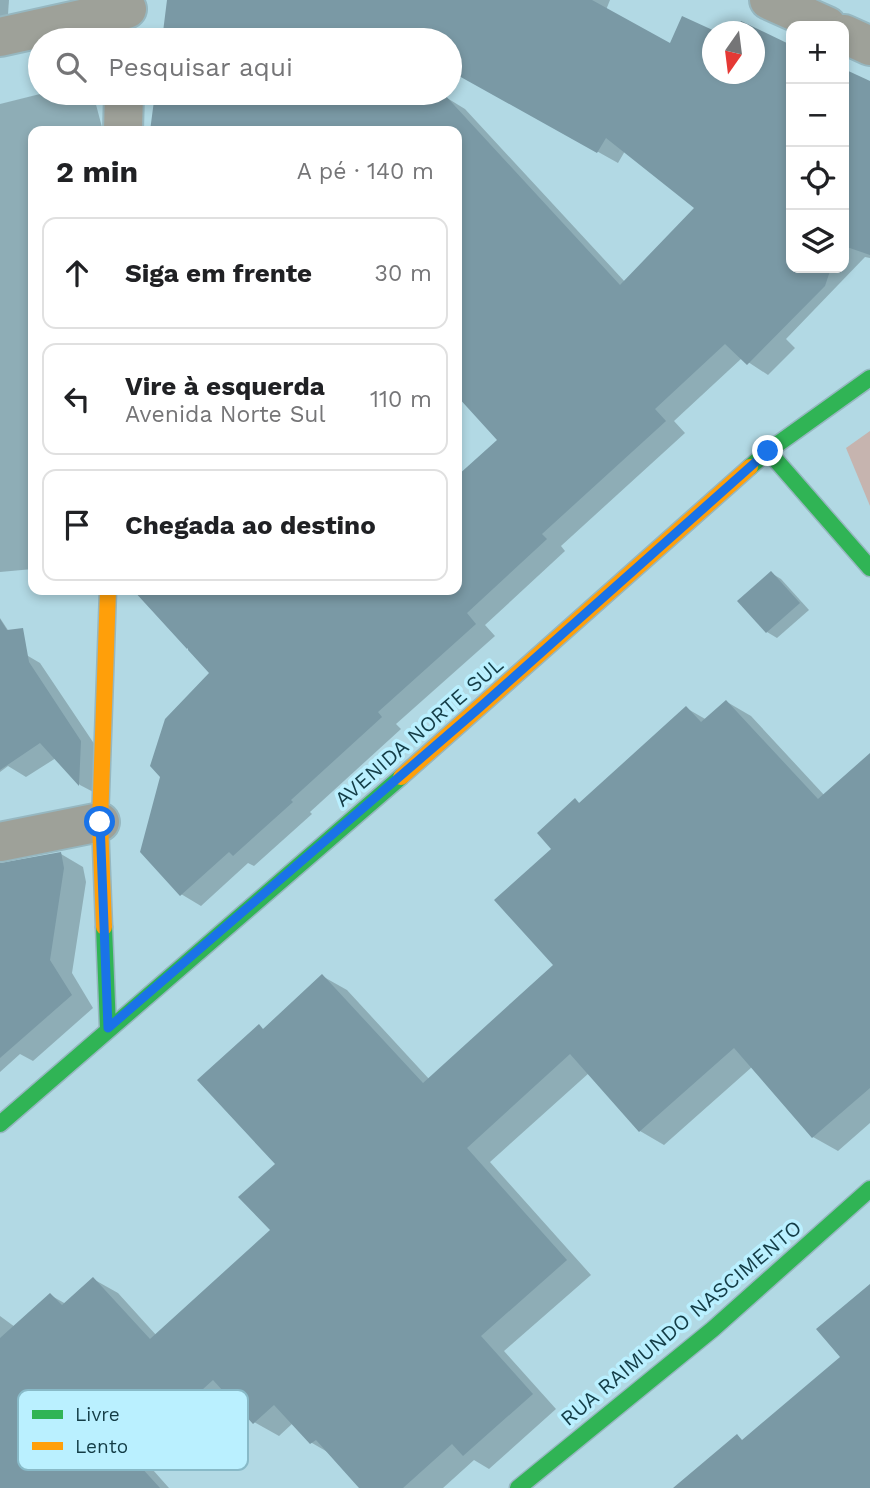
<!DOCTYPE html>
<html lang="pt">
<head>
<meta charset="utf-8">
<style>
	:root { --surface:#fff; --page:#f6f6f6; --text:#202124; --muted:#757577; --line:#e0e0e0 }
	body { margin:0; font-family:"Work Sans",sans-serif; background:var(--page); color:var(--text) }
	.controls { position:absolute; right:21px; top:21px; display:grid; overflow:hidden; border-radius:14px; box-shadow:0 4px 10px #0003 }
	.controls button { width:63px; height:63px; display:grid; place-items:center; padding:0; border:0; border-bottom:2px solid var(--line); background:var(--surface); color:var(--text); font:35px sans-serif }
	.compass { position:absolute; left:702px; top:21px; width:63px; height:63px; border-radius:50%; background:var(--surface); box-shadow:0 4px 10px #0003; rotate:194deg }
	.stop { position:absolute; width:21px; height:21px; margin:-16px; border:5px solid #1a73e8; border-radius:50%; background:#fff }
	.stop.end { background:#1a73e8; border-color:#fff; box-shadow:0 2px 7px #0008 }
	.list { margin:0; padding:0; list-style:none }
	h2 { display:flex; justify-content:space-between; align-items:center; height:91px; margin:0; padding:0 28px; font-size:30px }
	h2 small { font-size:23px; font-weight:400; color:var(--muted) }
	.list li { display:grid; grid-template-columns:46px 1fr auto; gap:21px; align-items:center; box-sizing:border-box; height:112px; margin:0 14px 14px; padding:0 14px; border:2px solid var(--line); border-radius:14px }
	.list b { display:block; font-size:26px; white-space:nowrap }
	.list p { margin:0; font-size:23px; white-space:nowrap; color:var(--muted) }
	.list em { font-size:23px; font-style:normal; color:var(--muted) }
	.icon { flex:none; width:38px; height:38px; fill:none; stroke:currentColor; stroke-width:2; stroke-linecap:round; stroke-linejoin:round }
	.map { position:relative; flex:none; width:870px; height:1488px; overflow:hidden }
	.search { position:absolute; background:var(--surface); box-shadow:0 4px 10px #0003; left:28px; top:28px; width:434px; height:77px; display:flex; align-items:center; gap:18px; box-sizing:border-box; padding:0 24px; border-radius:38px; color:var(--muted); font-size:26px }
	.panel { position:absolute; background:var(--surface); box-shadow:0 4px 10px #0003; left:28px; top:126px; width:434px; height:469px; border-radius:14px }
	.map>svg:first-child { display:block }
	.green { fill:#c6b4af }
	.shadow { fill:#0003 }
	.building { fill:#7a99a5 }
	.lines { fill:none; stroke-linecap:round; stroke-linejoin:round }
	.street-casing { stroke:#96b7c0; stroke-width:42 }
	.fast-casing { stroke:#96b7c0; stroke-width:19 }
	.slow-casing { stroke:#96b7c0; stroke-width:19 }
	.street { stroke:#9ea199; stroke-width:38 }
	.fast { stroke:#30b455; stroke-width:16 }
	.slow { stroke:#ff9f0a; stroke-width:16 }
	.route { stroke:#1a73e8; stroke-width:9 }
	.labels { text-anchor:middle; stroke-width:7; stroke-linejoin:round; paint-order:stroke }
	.street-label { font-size:21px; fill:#133c46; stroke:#baf0ff }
	.key { fill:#baf0ff; stroke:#88bac8; stroke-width:2 }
	.key-label { font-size:19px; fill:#133c46 }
</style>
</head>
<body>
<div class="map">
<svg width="870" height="1488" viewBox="0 0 870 1488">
	<rect width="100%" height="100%" fill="#b2d9e4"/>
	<path class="green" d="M870 431V506L846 448Z"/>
	<g class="shadow">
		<path d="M0 0H9L7 29 0 30Z"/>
		<path d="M168 0H435L424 40H182L165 30Z"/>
		<path d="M459 0H610L606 10 671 47 712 32V74H754V32L742 24 791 47V268H844V71L863 82 870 88V258L865 257 786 339 795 348 768 375 742 358 674 421 685 433 561 546 565 551 485 625 495 636 396 724 401 729 310 812 312 814 254 866 248 863 201 906 181 894 211 673 138 593 142 590H457V479L499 440 457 395V309L496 273 457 268V131H443L447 98 465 109 626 283 697 207 625 151 618 163 450 69Z"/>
		<path d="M44 93H86L94 97 103 131H33V569L0 572V104Z"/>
		<path d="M157 93H410L400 131H168V128L153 119Z"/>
		<path d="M771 573 781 579 809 610 777 638 767 632Z"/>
		<path d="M0 618 23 653 40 663 101 754 99 795 80 785 56 758 26 777 8 766 0 772Z"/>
		<path d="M727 702 751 716 825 796 870 755V1123L838 1151 813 1137 752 1067 664 1145 640 1131 589 1073 490 1162 591 1275 504 1351 556 1409 489 1469 474 1460 443 1488H361L331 1454 312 1443 293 1423 279 1436 254 1422 233 1399 153 1470 169 1488H0V1316L15 1327 50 1295 66 1304 93 1279 118 1293 157 1336 272 1230 277 1164 264 1030 322 976 347 990 429 1079 556 965 554 849 575 801 581 804 686 708 707 720Z"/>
		<path d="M61 854 83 867 86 882 72 973 93 1008 33 1061 20 1054 0 1072V865Z"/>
	</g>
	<g class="building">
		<path d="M167 0H592L670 43 682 16 717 32H712V74H754V32H736L741 21 791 45V268H831L825 286 747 365 725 344 655 409 666 421 542 534 547 539 467 613 476 624 378 712 382 717 291 800 293 802 233 856 229 852 180 896 140 852 160 777 150 766 165 719 209 673 188 650V648L187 649 133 590H457V476L497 440 457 396V131H150L155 93H443L620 285 694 208 606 138 597 153 450 71V40H162Z"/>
		<path d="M844 69 870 81V255L844 246Z"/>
		<path d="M771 571 800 603 766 633 737 601Z"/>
		<path d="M0 619 7 630 23 628 29 662 81 741 79 786 40 743 0 770Z"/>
		<path d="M726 700 818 799 870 753V1088L812 1138 734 1048 639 1132 570 1054 467 1148 567 1260 481 1336 533 1394 463 1456 452 1444 403 1488H359L316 1440 310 1444 274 1405 253 1424 213 1380 130 1455 160 1488H0V1338L50 1293 62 1305 93 1277 150 1339 270 1230 238 1197 275 1164 197 1080 259 1024 263 1029 322 974 423 1083 553 965 494 900 551 849 537 833 575 798 579 803 686 706 701 722Z"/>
		<path d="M61 852 64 868 50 960 72 995 0 1058V863Z"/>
		<path d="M870 1284V1488H673L737 1434 742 1440 840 1357 816 1329Z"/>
	</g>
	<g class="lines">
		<defs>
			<g id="street">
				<path d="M769 0 827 26"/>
				<path d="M844 34 870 46"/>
				<path d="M0 37 127 9"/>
				<path d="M123 131 124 93"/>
				<path d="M0 842 100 822"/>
			</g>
			<g id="fast">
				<path d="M768 451 870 568"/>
				<path d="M750 467 768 451 870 378"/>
				<path d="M104 927 108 1028"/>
				<path d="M0 1124 401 777"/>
				<path d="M518 1488 713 1329 870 1189"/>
			</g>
			<g id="slow">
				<path d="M401 777 750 467"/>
				<path d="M104 927 100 822 108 590"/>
			</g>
		</defs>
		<use href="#street" class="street-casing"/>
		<use href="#fast" class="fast-casing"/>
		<use href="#slow" class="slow-casing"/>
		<use href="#street" class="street"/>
		<use href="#fast" class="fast"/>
		<use href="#slow" class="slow"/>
	</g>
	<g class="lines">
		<path class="route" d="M100 822 108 1028 478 709 768 451"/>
	</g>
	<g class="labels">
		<g class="street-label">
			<text transform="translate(419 732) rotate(-41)" y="7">AVENIDA NORTE SUL</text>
			<text transform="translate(681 1323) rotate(-40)" y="7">RUA RAIMUNDO NASCIMENTO</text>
		</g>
	</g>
	<rect x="18" y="1390" width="230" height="80" rx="10" class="key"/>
	<rect x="32" y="1410" width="31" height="9" fill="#30b455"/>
	<rect x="32" y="1442" width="31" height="8" fill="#ff9f0a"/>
	<g class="key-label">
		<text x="75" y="1421">Livre</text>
		<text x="75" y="1453">Lento</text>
	</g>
</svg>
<div class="controls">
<button>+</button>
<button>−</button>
<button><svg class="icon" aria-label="locate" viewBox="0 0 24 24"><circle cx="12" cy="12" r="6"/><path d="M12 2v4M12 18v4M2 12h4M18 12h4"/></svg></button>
<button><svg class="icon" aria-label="layers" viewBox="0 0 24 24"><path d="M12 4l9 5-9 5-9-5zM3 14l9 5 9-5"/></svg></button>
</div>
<svg class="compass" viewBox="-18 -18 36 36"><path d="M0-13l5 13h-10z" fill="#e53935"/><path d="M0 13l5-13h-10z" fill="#757577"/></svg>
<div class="stop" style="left:100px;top:822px"></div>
<div class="stop end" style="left:768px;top:451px"></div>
<div class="search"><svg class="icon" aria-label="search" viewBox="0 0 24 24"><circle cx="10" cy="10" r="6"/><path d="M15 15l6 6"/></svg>Pesquisar aqui</div>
<section class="panel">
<h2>2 min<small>A pé · 140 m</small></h2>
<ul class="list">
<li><svg class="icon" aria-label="ahead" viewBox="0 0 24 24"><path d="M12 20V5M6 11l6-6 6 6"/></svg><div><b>Siga em frente</b></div><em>30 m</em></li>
<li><svg class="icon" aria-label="left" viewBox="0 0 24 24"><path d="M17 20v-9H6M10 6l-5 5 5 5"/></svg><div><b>Vire à esquerda</b><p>Avenida Norte Sul</p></div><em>110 m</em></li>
<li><svg class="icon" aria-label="arrive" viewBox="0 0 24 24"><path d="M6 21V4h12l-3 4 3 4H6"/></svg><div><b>Chegada ao destino</b></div></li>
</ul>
</section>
</div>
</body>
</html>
